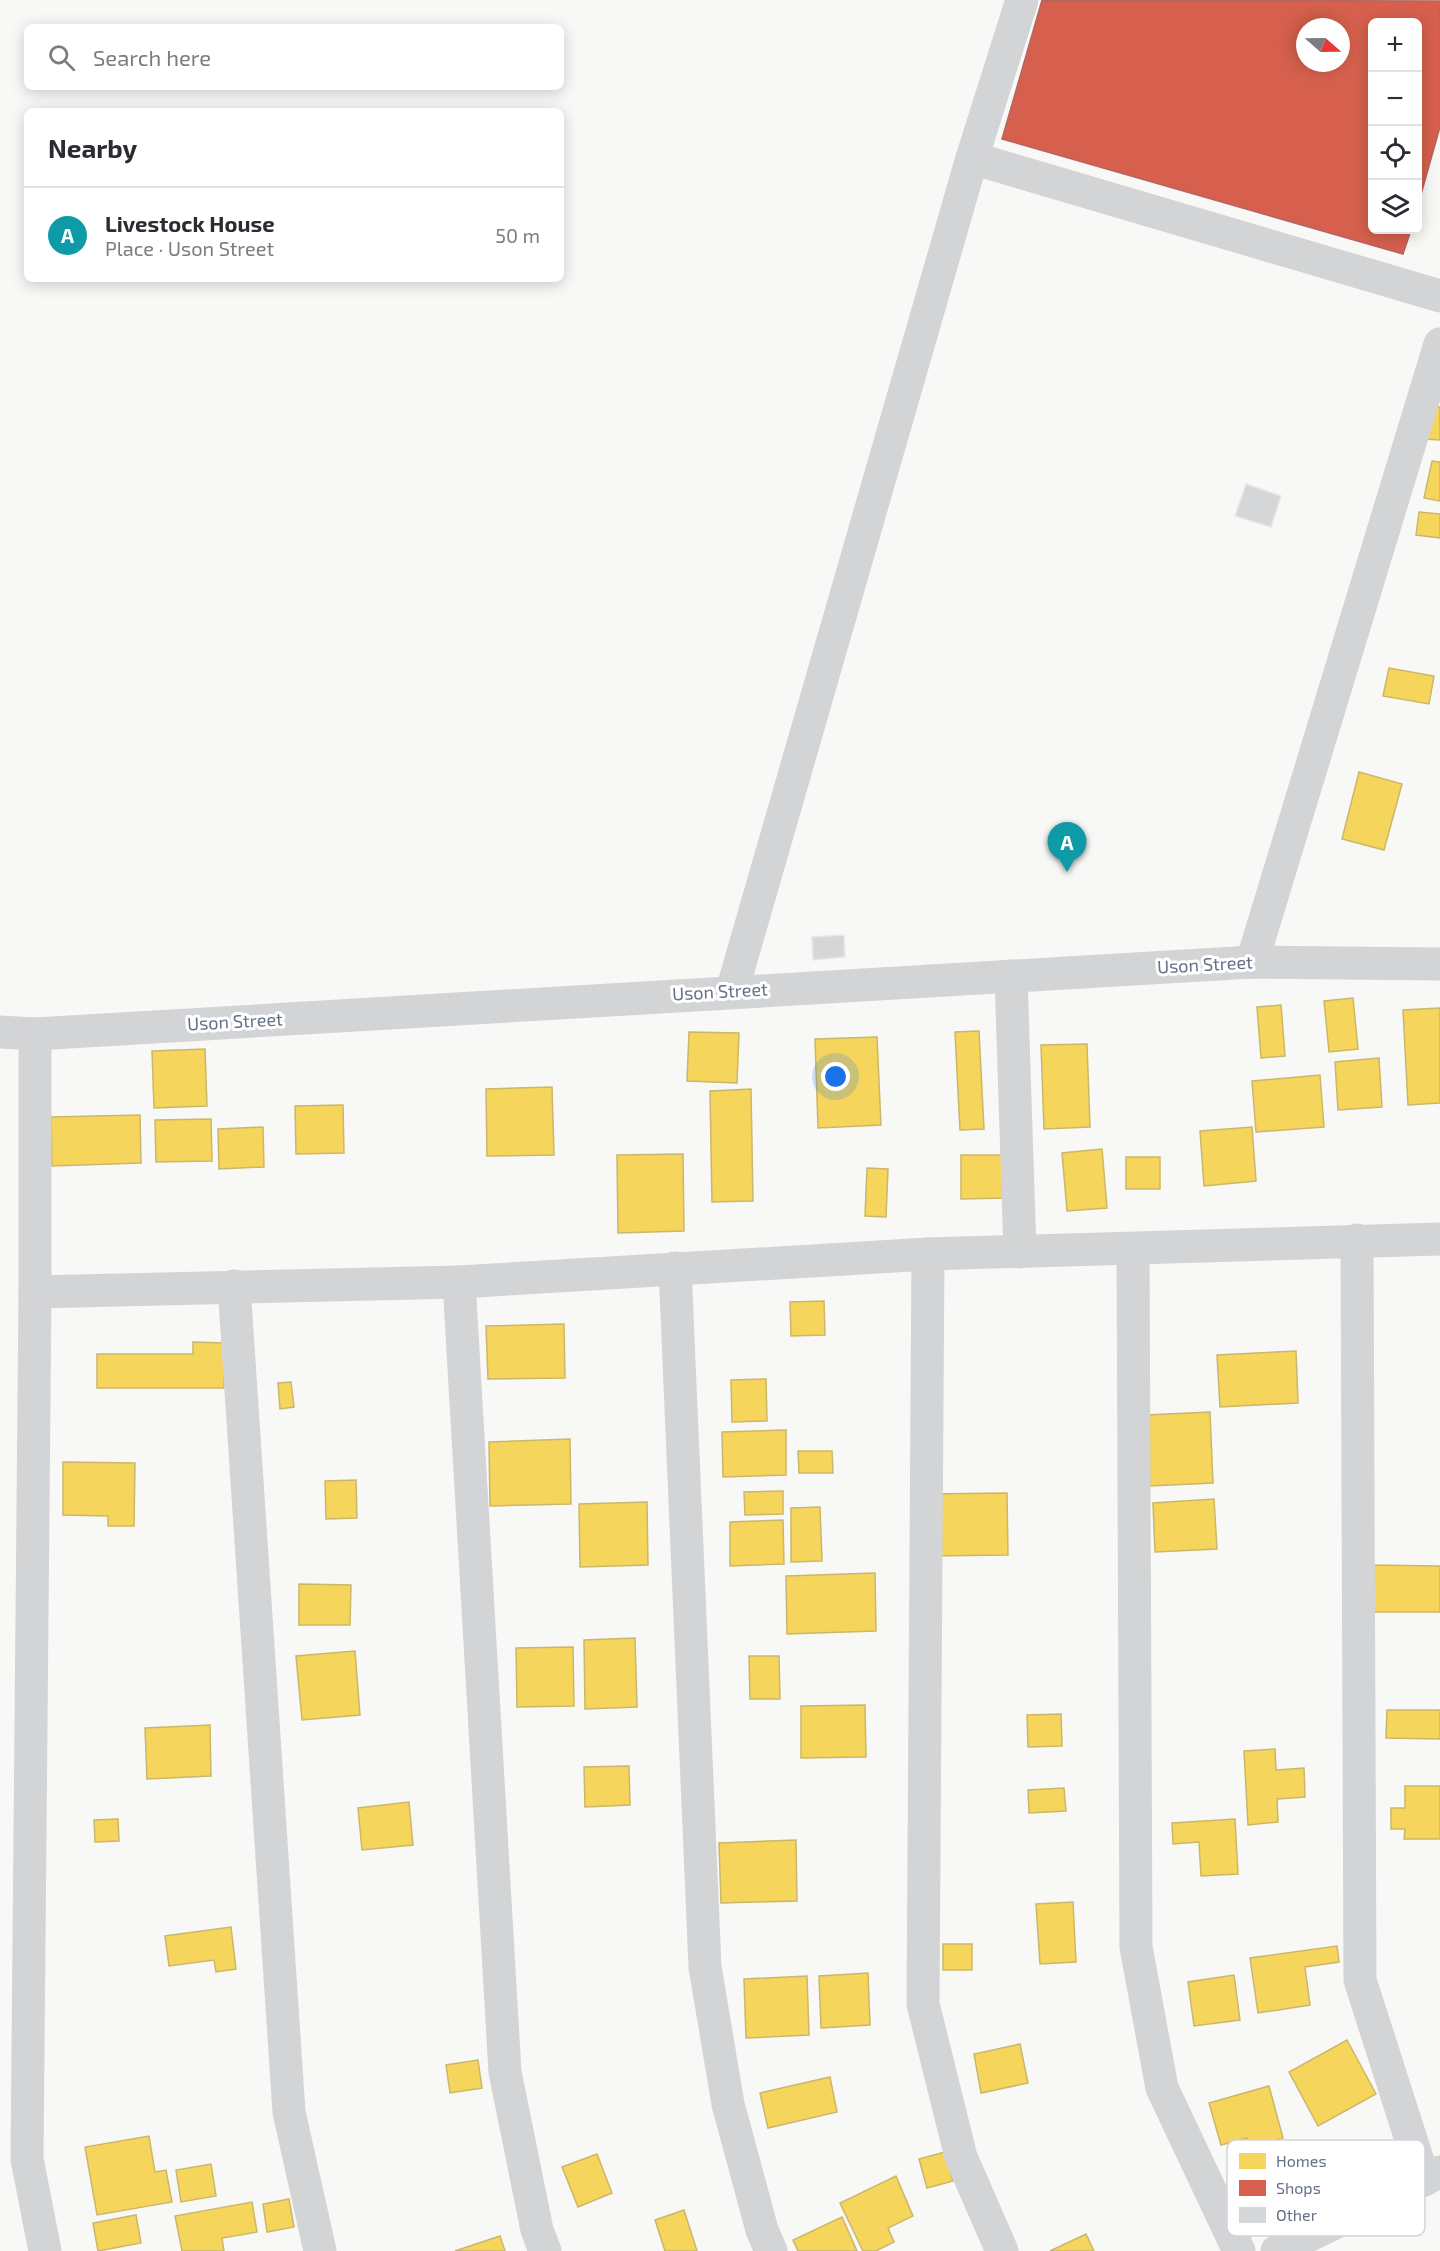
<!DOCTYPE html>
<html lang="en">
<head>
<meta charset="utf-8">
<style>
	:root { --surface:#fff; --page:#f7f7f7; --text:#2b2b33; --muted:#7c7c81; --line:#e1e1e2; --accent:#1a73e8 }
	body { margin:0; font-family:"Exo 2",sans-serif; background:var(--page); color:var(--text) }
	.controls { position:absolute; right:18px; top:18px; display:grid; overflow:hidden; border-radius:9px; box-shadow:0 3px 15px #0003 }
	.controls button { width:54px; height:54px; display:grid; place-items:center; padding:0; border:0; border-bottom:2px solid var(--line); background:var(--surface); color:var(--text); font:30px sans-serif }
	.compass { position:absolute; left:1296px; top:18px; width:54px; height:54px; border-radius:50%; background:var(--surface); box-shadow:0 3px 15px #0003; rotate:110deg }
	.you { position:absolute; left:836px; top:1077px; width:21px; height:21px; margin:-15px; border:4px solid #fff; border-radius:50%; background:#1a73e8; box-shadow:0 0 0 9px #1a73e833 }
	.badge { display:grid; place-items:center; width:39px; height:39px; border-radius:50%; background:var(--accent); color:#fff; font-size:20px; font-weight:700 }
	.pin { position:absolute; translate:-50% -50px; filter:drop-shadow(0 2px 3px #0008) }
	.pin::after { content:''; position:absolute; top:32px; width:21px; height:18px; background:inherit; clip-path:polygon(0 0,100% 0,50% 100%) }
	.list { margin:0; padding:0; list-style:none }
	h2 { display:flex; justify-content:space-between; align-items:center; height:78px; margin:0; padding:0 24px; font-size:26px }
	h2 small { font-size:20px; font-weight:400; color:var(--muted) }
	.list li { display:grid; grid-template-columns:39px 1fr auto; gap:18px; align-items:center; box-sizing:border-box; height:96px; padding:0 24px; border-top:2px solid var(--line) }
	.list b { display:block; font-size:22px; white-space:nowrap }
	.list p { margin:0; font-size:20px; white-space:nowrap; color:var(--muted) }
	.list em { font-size:20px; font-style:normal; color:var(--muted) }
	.icon { flex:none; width:33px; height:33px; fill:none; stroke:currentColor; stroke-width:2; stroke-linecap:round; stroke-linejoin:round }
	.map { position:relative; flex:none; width:1440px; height:2251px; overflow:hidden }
	.search { position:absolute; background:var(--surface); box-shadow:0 3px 15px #0003; left:24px; top:24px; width:540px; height:66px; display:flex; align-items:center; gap:15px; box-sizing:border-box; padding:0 21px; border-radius:9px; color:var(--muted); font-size:22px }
	.panel { position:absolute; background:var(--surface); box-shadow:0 3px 15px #0003; left:24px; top:108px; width:540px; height:174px; border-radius:9px }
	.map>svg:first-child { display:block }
	.homes { fill:#f6d55c; stroke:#cbb769; stroke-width:1.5 }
	.shops { fill:#d6604d; stroke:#b4655f; stroke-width:1.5; fill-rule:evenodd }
	.building { fill:#d5d6d7; stroke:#e7e7e6; stroke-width:1.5 }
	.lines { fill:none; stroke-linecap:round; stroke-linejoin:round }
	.minor { stroke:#d3d4d5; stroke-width:33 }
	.labels { text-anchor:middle; stroke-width:6; stroke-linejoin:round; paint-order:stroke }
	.street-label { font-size:18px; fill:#667188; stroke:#fff }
	.key { fill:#fff; stroke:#d1d4db; stroke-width:1.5 }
	.key-label { font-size:16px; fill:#667188 }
</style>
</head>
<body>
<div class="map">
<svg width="1440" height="2251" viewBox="0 0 1440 2251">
	<rect width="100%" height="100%" fill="#f8f8f7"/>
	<g class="homes">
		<path d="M1428 406 1440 407V440L1424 439Z"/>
		<path d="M1432 461 1440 462V501L1424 498Z"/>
		<path d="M1419 512 1440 514V538L1416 535Z"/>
		<path d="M1389 668 1434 676 1429 704 1383 696Z"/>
		<path d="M1359 772 1402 784 1384 850 1342 839Z"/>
		<path d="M1353 998 1358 1049 1329 1052 1324 1001Z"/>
		<path d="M1281 1005 1285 1056 1261 1058 1257 1007Z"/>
		<path d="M1440 1008V1103L1408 1105 1403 1010Z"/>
		<path d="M979 1031 984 1129 960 1130 955 1032Z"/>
		<path d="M689 1032 739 1033 737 1083 687 1081Z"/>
		<path d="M877 1037 881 1125 818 1128 815 1039Z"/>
		<path d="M1087 1044 1090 1127 1044 1129 1041 1045Z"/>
		<path d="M205 1049 207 1106 154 1108 152 1051Z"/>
		<path d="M1379 1058 1382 1107 1338 1110 1335 1062Z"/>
		<path d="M1320 1075 1324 1127 1256 1132 1252 1081Z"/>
		<path d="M552 1087 554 1155 487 1156 486 1089Z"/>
		<path d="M751 1089 753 1201 712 1202 710 1091Z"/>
		<path d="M343 1105 344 1153 296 1154 295 1106Z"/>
		<path d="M140 1115 141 1163 52 1166 51 1117Z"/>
		<path d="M211 1119 212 1161 156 1162 155 1120Z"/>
		<path d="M263 1127 264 1167 219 1169 218 1129Z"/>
		<path d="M1252 1127 1256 1181 1204 1186 1200 1131Z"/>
		<path d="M1102 1149 1107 1208 1067 1211 1062 1153Z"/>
		<path d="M683 1154 684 1231 618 1233 617 1155Z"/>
		<path d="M961 1155H1005V1198L961 1199Z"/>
		<rect x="1126" y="1157" width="34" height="32"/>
		<path d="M867 1168 888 1169 886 1217 865 1216Z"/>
		<path d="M824 1301 825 1335 791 1336 790 1302Z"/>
		<path d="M564 1324 565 1378 488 1379 486 1326Z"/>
		<path d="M193 1342 225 1343 224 1388H97V1354H193Z"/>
		<path d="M1296 1351 1298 1403 1220 1407 1217 1355Z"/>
		<path d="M766 1379 767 1421 732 1422 731 1380Z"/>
		<path d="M291 1382 294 1407 280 1409 278 1383Z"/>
		<path d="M1210 1412 1213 1483 1150 1486 1146 1415Z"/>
		<path d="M786 1430V1475L723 1477 722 1432Z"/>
		<path d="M570 1439 571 1504 490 1506 489 1442Z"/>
		<path d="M798 1451H832L833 1473H799Z"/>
		<path d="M63 1462 135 1463 134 1526H108V1516L63 1515Z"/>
		<path d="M356 1480 357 1518 326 1519 325 1481Z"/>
		<path d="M783 1491V1514L745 1515 744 1492Z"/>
		<path d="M1007 1493 1008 1555 927 1556V1494Z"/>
		<path d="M1214 1499 1217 1549 1155 1552 1153 1503Z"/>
		<path d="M647 1502 648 1565 580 1567 579 1504Z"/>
		<path d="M820 1507 822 1561 791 1562V1508Z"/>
		<path d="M783 1520 784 1564 730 1566V1522Z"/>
		<path d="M1368 1565 1440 1566V1612H1368Z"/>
		<path d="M875 1573 876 1631 787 1634 786 1576Z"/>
		<path d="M299 1584 351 1585 350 1625H299Z"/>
		<path d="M635 1638 637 1707 585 1709 584 1640Z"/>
		<path d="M573 1647 574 1706 517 1707 516 1648Z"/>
		<path d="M355 1651 360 1715 302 1720 296 1656Z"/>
		<path d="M749 1656H779L780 1699H750Z"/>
		<path d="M865 1705 866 1757 801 1758V1706Z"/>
		<path d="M1387 1710H1440V1739L1386 1738Z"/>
		<path d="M1061 1714 1062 1746 1028 1747 1027 1715Z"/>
		<path d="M210 1725 211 1776 147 1779 145 1728Z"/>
		<path d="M1275 1749 1276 1770 1304 1768 1305 1797 1277 1799 1278 1822 1248 1825 1244 1751Z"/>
		<path d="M629 1766 630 1805 585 1807 584 1767Z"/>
		<path d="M1405 1786H1440V1839H1404L1405 1829H1391V1808H1405Z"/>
		<path d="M1064 1788 1066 1811 1029 1813 1028 1790Z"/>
		<path d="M409 1802 413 1845 362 1850 358 1808Z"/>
		<path d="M118 1819 119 1841 95 1842 94 1820Z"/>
		<path d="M1235 1819 1238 1874 1201 1876 1199 1842 1173 1844 1172 1823Z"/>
		<path d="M796 1840 797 1901 721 1903 719 1843Z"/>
		<path d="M1073 1902 1076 1962 1040 1964 1036 1904Z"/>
		<path d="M231 1927 236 1969 216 1972 214 1960 169 1966 165 1936Z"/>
		<rect x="943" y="1944" width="29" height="26"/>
		<path d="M1337 1946 1339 1962 1305 1967 1310 2005 1258 2013 1250 1958Z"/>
		<path d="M868 1973 870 2025 821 2028 819 1976Z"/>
		<path d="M1234 1975 1240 2020 1194 2026 1188 1982Z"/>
		<path d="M807 1976 809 2035 746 2038 744 1979Z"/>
		<path d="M1347 2040 1376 2094 1318 2126 1289 2072Z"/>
		<path d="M1020 2044 1028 2083 981 2093 974 2054Z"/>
		<path d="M478 2060 482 2088 450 2093 446 2065Z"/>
		<path d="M830 2077 837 2112 768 2128 760 2093Z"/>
		<path d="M1269 2086 1283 2138 1250 2147 1247 2138 1221 2145 1209 2103Z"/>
		<path d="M149 2136 155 2172 166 2170 172 2202 97 2215 85 2147Z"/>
		<path d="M945 2152 953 2181 927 2188 919 2159Z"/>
		<path d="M597 2154 612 2193 578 2207 562 2167Z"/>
		<path d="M211 2164 216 2196 181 2202 176 2170Z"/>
		<path d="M896 2176 913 2216 888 2228 894 2242 876 2251H863L840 2203Z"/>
		<path d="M289 2199 294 2227 267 2232 263 2204Z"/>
		<path d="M252 2202 257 2232 222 2238 224 2251H182L175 2216Z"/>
		<path d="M684 2210 697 2251H665L655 2220Z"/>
		<path d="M136 2215 141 2243 98 2251 93 2223Z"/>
		<path d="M842 2217 857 2251H798L793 2240Z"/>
		<path d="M1086 2234 1094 2251H1050Z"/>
		<path d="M500 2236 505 2251H455Z"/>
	</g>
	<path class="shops" d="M1042 0 1440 1V127L1418 205V22H1372V230H1411L1403 254 1002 139ZM1305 27H1341V63H1305Z"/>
	<g class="building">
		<path d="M1246 484 1281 496 1271 527 1235 516Z"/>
		<path d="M844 935 845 957 813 960 812 937Z"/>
	</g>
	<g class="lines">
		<g class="minor">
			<path d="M972 158 1440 296"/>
			<path d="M1252 962 1440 344"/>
			<path d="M1011 976 1020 1252"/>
			<path d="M732 991 972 158 1022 0"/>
			<path d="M0 1032 35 1034 1252 962 1440 964"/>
			<path d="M35 1034V1292L27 2159 45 2251"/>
			<path d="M1357 1240 1360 1980 1424 2180"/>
			<path d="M1133 1249 1136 1947 1162 2088 1239 2251"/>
			<path d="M928 1254 923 2004 961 2157 1002 2251"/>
			<path d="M675 1268 705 1967 728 2104 762 2230 771 2251"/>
			<path d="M459 1282 505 2072 537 2230 545 2251"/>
			<path d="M234 1286 289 2112 320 2251"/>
			<path d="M35 1292 459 1282 928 1254 1440 1239"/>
			<path d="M1277 2251 1440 2172"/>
		</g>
	</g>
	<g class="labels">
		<g class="street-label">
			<text transform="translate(1205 965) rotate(-3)" y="6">Uson Street</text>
			<text transform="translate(720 992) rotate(-3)" y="6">Uson Street</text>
			<text transform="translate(235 1022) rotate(-3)" y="6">Uson Street</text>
		</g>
	</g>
	<rect x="1227" y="2140" width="198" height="96" rx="9" class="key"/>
	<rect x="1239" y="2153" width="27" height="16" fill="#f6d55c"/>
	<rect x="1239" y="2180" width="27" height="16" fill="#d6604d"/>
	<rect x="1239" y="2207" width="27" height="16" fill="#d5d6d7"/>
	<g class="key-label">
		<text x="1276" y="2167">Homes</text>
		<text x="1276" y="2194">Shops</text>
		<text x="1276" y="2221">Other</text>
	</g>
</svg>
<div class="controls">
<button>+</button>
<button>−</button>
<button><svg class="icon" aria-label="locate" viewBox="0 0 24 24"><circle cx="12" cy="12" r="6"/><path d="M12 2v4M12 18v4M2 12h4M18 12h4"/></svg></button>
<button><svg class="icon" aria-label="layers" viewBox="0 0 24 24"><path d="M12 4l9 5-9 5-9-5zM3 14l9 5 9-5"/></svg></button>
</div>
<svg class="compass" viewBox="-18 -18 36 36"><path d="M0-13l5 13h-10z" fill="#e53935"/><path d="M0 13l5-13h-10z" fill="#7c7c81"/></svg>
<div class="you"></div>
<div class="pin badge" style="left:1067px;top:872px;background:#0f9aa8">A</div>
<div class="search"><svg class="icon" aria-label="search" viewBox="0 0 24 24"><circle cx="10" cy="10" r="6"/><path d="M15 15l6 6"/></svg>Search here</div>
<section class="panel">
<h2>Nearby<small></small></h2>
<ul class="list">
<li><span class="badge" style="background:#0f9aa8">A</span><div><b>Livestock House</b><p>Place · Uson Street</p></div><em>50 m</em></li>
</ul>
</section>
</div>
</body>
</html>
